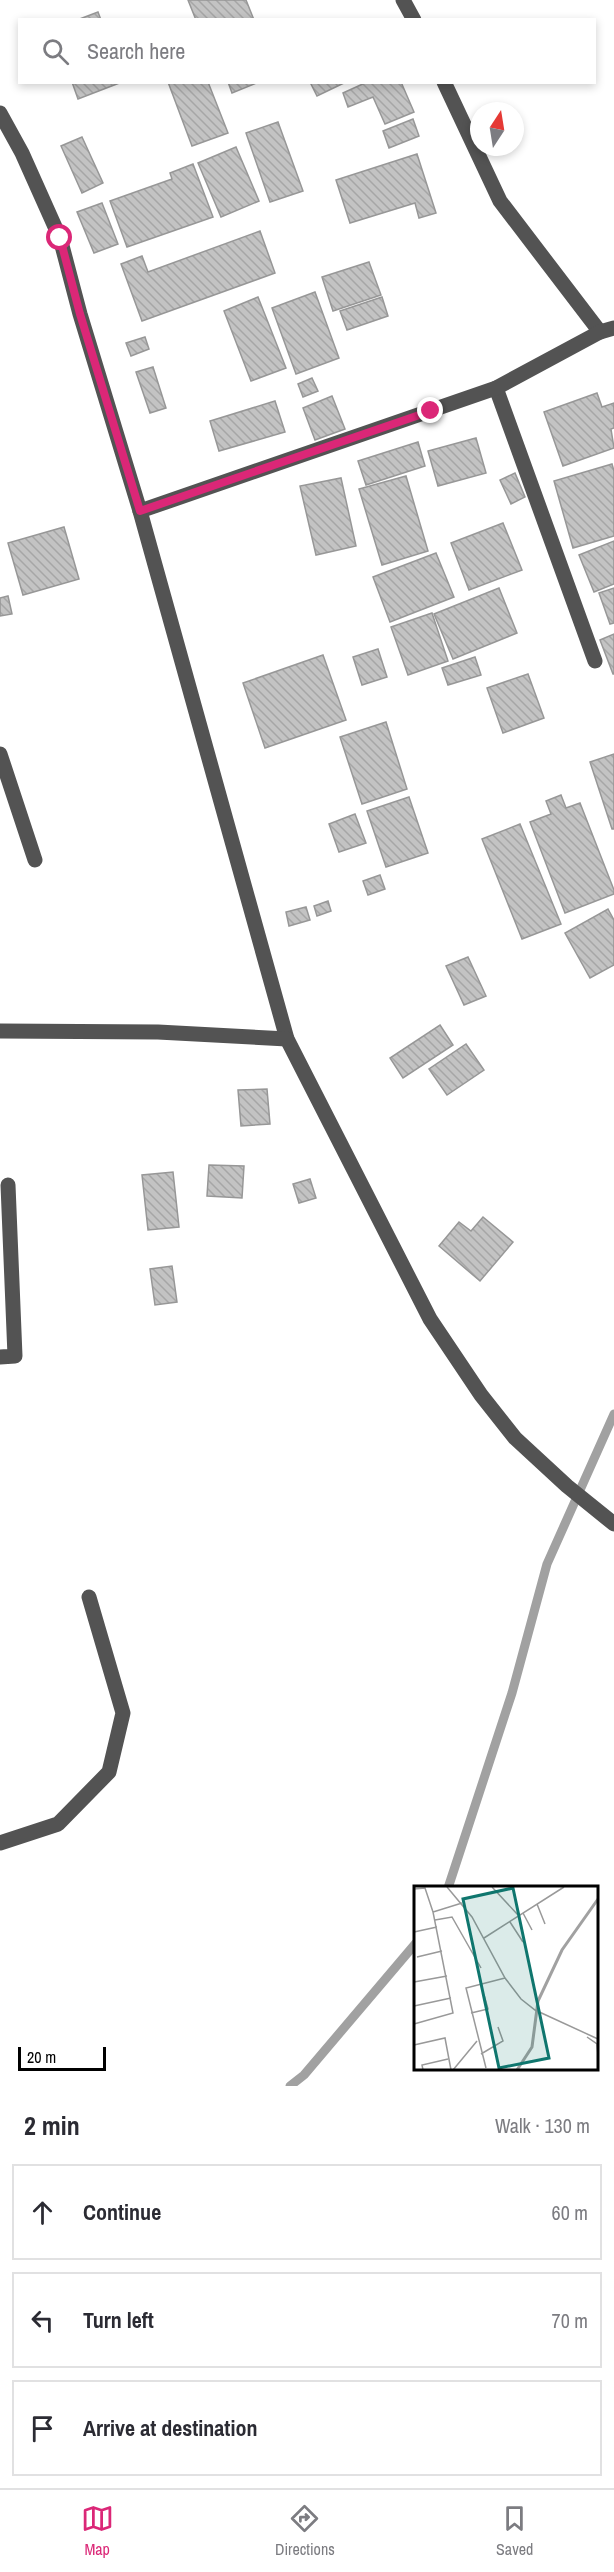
<!DOCTYPE html>
<html lang="en">
<head>
<meta charset="utf-8">
<style>
	:root { --surface:#fff; --page:#f7f7f7; --text:#2b2b33; --muted:#7c7c81; --line:#e1e1e2; --accent:#db2777 }
	body { margin:0; font-family:"Archivo Narrow",sans-serif; background:var(--page); color:var(--text) }
	.compass { position:absolute; left:470px; top:102px; width:54px; height:54px; border-radius:50%; background:var(--surface); box-shadow:0 3px 9px #0003; rotate:12deg }
	.scale { position:absolute; left:18px; bottom:15px; width:88px; box-sizing:border-box; padding-left:6px; border:3px solid #000; border-top:0; font-size:16px; line-height:21px; white-space:nowrap; color:#000; -webkit-text-stroke:4px #fff; paint-order:stroke }
	.stop { position:absolute; width:18px; height:18px; margin:-14px; border:4px solid #db2777; border-radius:50%; background:#fff }
	.stop.end { background:#db2777; border-color:#fff; box-shadow:0 2px 6px #0008 }
	.list { margin:0; padding:0; list-style:none }
	h2 { display:flex; justify-content:space-between; align-items:center; height:78px; margin:0; padding:0 24px; font-size:26px }
	h2 small { font-size:20px; font-weight:400; color:var(--muted) }
	.list li { display:grid; grid-template-columns:39px 1fr auto; gap:18px; align-items:center; box-sizing:border-box; height:96px; margin:0 12px 12px; padding:0 12px; border:2px solid var(--line); border-radius:0px }
	.list b { display:block; font-size:22px; white-space:nowrap }
	.list em { font-size:20px; font-style:normal; color:var(--muted) }
	.icon { flex:none; width:33px; height:33px; fill:none; stroke:currentColor; stroke-width:2; stroke-linecap:round; stroke-linejoin:round }
	.map { position:relative; flex:none; width:614px; height:2086px; overflow:hidden }
	.search { position:absolute; background:var(--surface); box-shadow:0 3px 9px #0003; left:18px; right:18px; top:18px; height:66px; display:flex; align-items:center; gap:15px; box-sizing:border-box; padding:0 21px; border-radius:0px; color:var(--muted); font-size:22px }
	.sheet { height:402px; background:var(--surface) }
	nav { display:flex; justify-content:space-around; align-items:center; box-sizing:border-box; height:84px; border-top:2px solid var(--line); background:var(--surface); font-size:16px; color:var(--muted) }
	nav a { display:grid; justify-items:center; gap:3px }
	nav .on { color:var(--accent) }
	.map>svg:first-child { display:block }
	.lines { fill:none; stroke-linecap:round; stroke-linejoin:round }
	.stream { stroke:#a1a1a1; stroke-width:9 }
	.building { fill:url(#building-back-hatch); stroke:#979797; stroke-width:1.5 }
	.minor { stroke:#535353; stroke-width:15 }
	.route { stroke:#db2777; stroke-width:8 }
	.inset-river { fill:none; stroke:#a1a1a1; stroke-width:3 }
	.inset-road { fill:none; stroke:#999; stroke-width:1.5 }
	.view { fill:#0f766e; fill-opacity:0.15; stroke:#0f766e; stroke-width:3 }
	.inset-edge { fill:none; stroke:#000; stroke-width:3 }
</style>
</head>
<body>
<div class="map">
<svg width="614" height="2086" viewBox="0 0 614 2086">
	<defs>
		<pattern id="building-back-hatch" width="6" height="6" patternUnits="userSpaceOnUse" patternTransform="scale(1.5)"><rect width="6" height="6" fill="#c3c3c3"/><path d="M-1 5l2 2M0 0l6 6M5-1l2 2" fill="none" stroke="#a6a6a6"/></pattern>
	</defs>
	<rect width="100%" height="100%" fill="#fff"/>
	<g class="lines">
		<g class="stream">
			<path d="M448 1888 512 1693 547 1564 614 1414"/>
			<path d="M290 2086 304 2075 416 1943"/>
		</g>
	</g>
	<g class="building">
		<path d="M188 0H246L254 20H196Z"/>
		<path d="M98 12 101 20H77Z"/>
		<path d="M72 82H122L78 99Z"/>
		<path d="M168 82H208L228 133 192 146Z"/>
		<path d="M228 82H259L232 93Z"/>
		<path d="M310 82H346L317 96Z"/>
		<path d="M401 82 414 112 385 124 373 97 348 107 343 93 367 82Z"/>
		<path d="M413 119 419 136 389 148 383 131Z"/>
		<path d="M278 122 303 191 270 202 246 133Z"/>
		<path d="M82 137 103 183 82 193 61 146Z"/>
		<path d="M236 147 259 201 221 217 198 163Z"/>
		<path d="M417 154 436 213 419 218 415 203 350 223 336 180Z"/>
		<path d="M193 164 213 217 127 247 110 201 172 179 170 173Z"/>
		<path d="M102 203 118 244 94 253 77 212Z"/>
		<path d="M260 231 275 273 142 321 121 264 142 256 148 272Z"/>
		<path d="M369 262 381 295 333 311 322 277Z"/>
		<path d="M315 292 339 358 296 374 272 308Z"/>
		<path d="M258 297 286 368 251 381 224 311Z"/>
		<path d="M382 297 388 316 347 330 340 311Z"/>
		<path d="M145 337 149 349 131 356 126 343Z"/>
		<path d="M153 367 166 408 150 413 136 372Z"/>
		<path d="M312 378 318 391 303 397 298 384Z"/>
		<path d="M597 393 602 407 614 403V428L611 429 614 448 563 466 544 412Z"/>
		<path d="M332 396 345 429 315 440 303 408Z"/>
		<path d="M275 401 285 432 219 451 210 421Z"/>
		<path d="M476 438 486 473 438 486 428 451Z"/>
		<path d="M418 442 425 466 366 485 358 461Z"/>
		<path d="M612 464 614 471V536L573 548 554 481Z"/>
		<path d="M515 473 525 497 511 504 500 480Z"/>
		<path d="M406 476 428 551 382 565 359 489Z"/>
		<path d="M341 478 356 546 316 555 300 486Z"/>
		<path d="M503 523 522 570 469 590 451 543Z"/>
		<path d="M64 527 79 579 23 595 8 543Z"/>
		<path d="M614 541V584L594 592 579 555Z"/>
		<path d="M436 553 454 597 390 622 373 577Z"/>
		<path d="M499 588 517 633 453 659 434 614Z"/>
		<path d="M614 588V623L610 624 599 593Z"/>
		<path d="M8 596 12 614 0 616V598Z"/>
		<path d="M432 613 448 661 408 675 391 627Z"/>
		<path d="M614 634V674H613L600 640Z"/>
		<path d="M378 649 387 677 362 685 353 657Z"/>
		<path d="M323 655 346 720 265 748 243 683Z"/>
		<path d="M475 657 481 675 448 685 442 668Z"/>
		<path d="M528 674 544 718 503 733 487 688Z"/>
		<path d="M386 722 407 789 362 804 340 737Z"/>
		<path d="M614 754V829H612L590 762Z"/>
		<path d="M561 795 566 808 580 803 614 890V894L565 913 530 822 551 814 546 801Z"/>
		<path d="M409 797 428 853 386 867 367 811Z"/>
		<path d="M355 814 366 843 339 852 329 824Z"/>
		<path d="M520 824 561 924 522 939 482 839Z"/>
		<path d="M380 875 385 889 368 895 363 881Z"/>
		<path d="M328 901 331 911 317 916 314 906Z"/>
		<path d="M306 907 310 920 289 926 286 912Z"/>
		<path d="M608 909 614 920V965L590 978 565 933Z"/>
		<path d="M468 957 486 996 464 1005 446 966Z"/>
		<path d="M440 1025 453 1045 403 1078 390 1058Z"/>
		<path d="M466 1044 484 1070 447 1095 429 1069Z"/>
		<path d="M267 1089 270 1124 241 1126 238 1090Z"/>
		<path d="M209 1165 244 1166 242 1198 207 1196Z"/>
		<path d="M173 1172 179 1227 148 1230 142 1175Z"/>
		<path d="M310 1179 316 1198 299 1203 293 1184Z"/>
		<path d="M483 1217 513 1242 480 1281 439 1246 459 1222 471 1231Z"/>
		<path d="M172 1266 177 1302 155 1305 150 1269Z"/>
	</g>
	<g class="lines">
		<g class="minor">
			<path d="M403 0 414 20"/>
			<path d="M444 82 500 201 600 332"/>
			<path d="M0 113 22 153 60 238 80 314 140 511 287 1039 430 1319 481 1395 515 1438 567 1486 614 1524"/>
			<path d="M496 388 595 661"/>
			<path d="M140 511 496 388 600 332 614 328"/>
			<path d="M0 754 35 860"/>
			<path d="M0 1031 158 1032 287 1039"/>
			<path d="M0 1357 15 1356 8 1185"/>
			<path d="M0 1843 58 1824 109 1772 123 1713 89 1597"/>
		</g>
	</g>
	<g class="lines">
		<path class="route" d="M60 238 80 314 140 511 431 411"/>
	</g>
	<g transform="translate(414 1886)">
		<rect width="184" height="184" fill="#fff"/>
		<path class="inset-river" d="M103 184 118 161 124 115 148 64 184 13"/>
		<path class="inset-road" d="M33 1 58 31 91 92 107 113 121 124 184 153M78 1 104 29M0 3 11 2 19 26M123 18 131 38M109 27 118 44M21 34 38 31 67 82M96 36 109 56M0 46 23 41M70 52 150 1M3 71 28 65M0 96 33 90M0 120 37 112M57 127 74 123 70 109M0 138 39 127 19 26 48 17M173 151 183 158 184 169M0 159 31 152 37 184M67 168 89 155 84 141M72 182 52 102 91 92M9 184 8 179 34 173M39 184 63 155"/>
		<path class="view" d="M99 2 135 172 85 182 49 13Z"/>
		<rect width="184" height="184" class="inset-edge"/>
	</g>
</svg>
<svg class="compass" viewBox="-18 -18 36 36"><path d="M0-13l5 13h-10z" fill="#e53935"/><path d="M0 13l5-13h-10z" fill="#7c7c81"/></svg>
<div class="scale">20 m</div>
<div class="stop" style="left:60px;top:238px"></div>
<div class="stop end" style="left:431px;top:411px"></div>
<div class="search"><svg class="icon" aria-label="search" viewBox="0 0 24 24"><circle cx="10" cy="10" r="6"/><path d="M15 15l6 6"/></svg>Search here</div>
</div>
<section class="sheet">
<h2>2 min<small>Walk · 130 m</small></h2>
<ul class="list">
<li><svg class="icon" aria-label="ahead" viewBox="0 0 24 24"><path d="M12 20V5M6 11l6-6 6 6"/></svg><div><b>Continue</b></div><em>60 m</em></li>
<li><svg class="icon" aria-label="left" viewBox="0 0 24 24"><path d="M17 20v-9H6M10 6l-5 5 5 5"/></svg><div><b>Turn left</b></div><em>70 m</em></li>
<li><svg class="icon" aria-label="arrive" viewBox="0 0 24 24"><path d="M6 21V4h12l-3 4 3 4H6"/></svg><div><b>Arrive at destination</b></div></li>
</ul>
</section>
<nav>
<a class="on"><svg class="icon" aria-label="map" viewBox="0 0 24 24"><path d="M3 6l6-2 6 2 6-2v14l-6 2-6-2-6 2zM9 4v14M15 6v14"/></svg>Map</a>
<a><svg class="icon" aria-label="directions" viewBox="0 0 24 24"><path d="M12 3l9 9-9 9-9-9zM9 14v-3h6M13 9l2 2-2 2"/></svg>Directions</a>
<a><svg class="icon" aria-label="saved" viewBox="0 0 24 24"><path d="M7 4h10v16l-5-4-5 4z"/></svg>Saved</a>
</nav>
</body>
</html>
